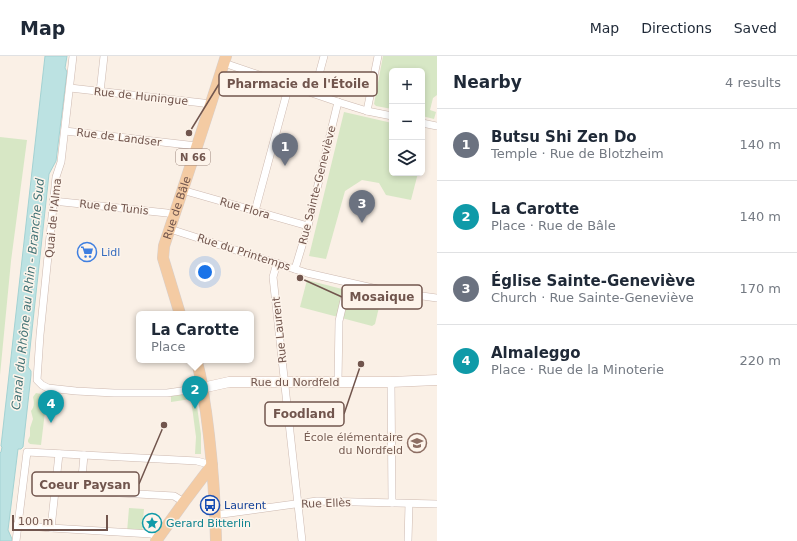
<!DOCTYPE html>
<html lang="en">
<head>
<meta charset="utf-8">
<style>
	:root { --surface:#fff; --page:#f2f2f3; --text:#1f2937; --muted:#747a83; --line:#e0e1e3; --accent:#da6154 }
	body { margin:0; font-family:"DejaVu Sans",sans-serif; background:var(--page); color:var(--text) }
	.controls { position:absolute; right:12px; top:12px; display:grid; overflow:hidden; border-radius:6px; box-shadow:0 2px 6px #0003 }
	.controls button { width:36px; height:36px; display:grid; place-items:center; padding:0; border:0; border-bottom:1px solid var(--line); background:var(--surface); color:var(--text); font:20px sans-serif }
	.scale { position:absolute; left:12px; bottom:10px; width:96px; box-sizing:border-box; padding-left:4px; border:2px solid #71554d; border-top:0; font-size:11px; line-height:14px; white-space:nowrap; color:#71554d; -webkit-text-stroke:3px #fdf4eb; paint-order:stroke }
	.you { position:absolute; left:205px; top:216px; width:14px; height:14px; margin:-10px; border:3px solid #fff; border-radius:50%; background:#1a73e8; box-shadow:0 0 0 6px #1a73e833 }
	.badge { display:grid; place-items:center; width:26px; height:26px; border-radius:50%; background:var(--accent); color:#fff; font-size:13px; font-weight:700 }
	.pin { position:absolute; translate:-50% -33px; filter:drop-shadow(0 1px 2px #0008) }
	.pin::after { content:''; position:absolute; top:21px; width:14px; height:12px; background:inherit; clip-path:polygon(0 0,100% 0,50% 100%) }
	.popup { position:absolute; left:136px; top:255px; width:118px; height:52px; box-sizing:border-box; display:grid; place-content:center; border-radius:6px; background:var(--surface); filter:drop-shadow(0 1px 3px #0005); font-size:13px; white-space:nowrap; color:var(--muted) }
	.popup b { font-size:15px; color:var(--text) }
	.popup::after { content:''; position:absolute; left:50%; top:100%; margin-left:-8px; border:8px solid transparent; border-top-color:var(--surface) }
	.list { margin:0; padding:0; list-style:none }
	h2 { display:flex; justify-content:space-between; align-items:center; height:52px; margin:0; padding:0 16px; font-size:17px }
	h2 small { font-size:13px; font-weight:400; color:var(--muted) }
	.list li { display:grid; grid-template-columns:26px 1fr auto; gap:12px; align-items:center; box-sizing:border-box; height:72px; padding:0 16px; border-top:1px solid var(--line) }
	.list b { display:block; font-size:15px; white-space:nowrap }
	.list p { margin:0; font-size:13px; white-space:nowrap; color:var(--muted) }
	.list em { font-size:13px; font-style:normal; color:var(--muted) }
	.icon { flex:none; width:22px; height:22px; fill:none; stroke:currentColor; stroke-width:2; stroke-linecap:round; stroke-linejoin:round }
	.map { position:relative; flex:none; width:437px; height:485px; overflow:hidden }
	header { display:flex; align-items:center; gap:24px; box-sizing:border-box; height:56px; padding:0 20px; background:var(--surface); border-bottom:1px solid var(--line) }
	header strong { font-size:19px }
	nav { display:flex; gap:22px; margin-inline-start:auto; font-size:14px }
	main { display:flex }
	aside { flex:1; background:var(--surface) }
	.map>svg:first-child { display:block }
	.green { fill:#d7e7c5 }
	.water { fill:#bce2e2; stroke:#a3d2d3 }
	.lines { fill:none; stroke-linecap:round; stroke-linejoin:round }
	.minor-casing { stroke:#cdb9b0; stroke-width:8 }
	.secondary-casing { stroke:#d0b8ad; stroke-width:11 }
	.primary-casing { stroke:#d7cfcd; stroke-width:12 }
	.minor { stroke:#fff; stroke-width:7 }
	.secondary { stroke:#fff; stroke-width:10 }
	.primary { stroke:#f4cba3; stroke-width:11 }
	.labels { text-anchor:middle; stroke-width:3; stroke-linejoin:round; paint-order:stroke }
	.shield { fill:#fdf4eb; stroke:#9b857c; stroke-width:1 }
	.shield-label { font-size:10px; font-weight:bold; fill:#71554d }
	.street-label { font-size:11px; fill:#71554d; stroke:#fdf4eb }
	.shop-label { font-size:11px; fill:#366cbe; stroke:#fdf4eb; text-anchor:start }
	.education-label { font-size:11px; fill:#785e54; stroke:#fdf4eb; text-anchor:end }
	.transit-label { font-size:11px; fill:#164399; stroke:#fdf4eb; text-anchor:start }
	.culture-label { font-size:11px; fill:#0d838f; stroke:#fdf4eb; text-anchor:start }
	.water-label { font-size:12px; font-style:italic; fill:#427376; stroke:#fdf4eb }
	.leader { fill:none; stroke:#71554d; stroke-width:1.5 }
	.callout-dot { fill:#71554d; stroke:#fdf4eb; stroke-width:1.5 }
	.callout { fill:#fdf4eb; stroke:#71554d; stroke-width:1.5 }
	.callout-label { font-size:12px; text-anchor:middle; font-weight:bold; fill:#71554d }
</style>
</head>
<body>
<header>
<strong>Map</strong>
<nav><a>Map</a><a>Directions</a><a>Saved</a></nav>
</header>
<main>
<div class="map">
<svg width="437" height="485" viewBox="0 0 437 485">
	<rect width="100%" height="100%" fill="#faf0e6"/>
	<g class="green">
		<path d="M383 0H437V39L433 42 430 54 436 56 434 63 422 60V15H392V53L376 50 374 48Z"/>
		<path d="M344 56 392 67V117H418L411 144 386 139 379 127 362 124 345 135 326 203 309 200Z"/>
		<path d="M0 81 27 84 11 205 0 319Z"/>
		<path d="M307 224 381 243 375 268 372 270 300 251Z"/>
		<path d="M36 337 47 339 41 389 30 388 28 386V384L30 380V372L33 363 31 355C35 350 34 346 33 341Z"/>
		<path d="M195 337 201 378V398H195L196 381 191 343 171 346V340Z"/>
		<path d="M129 452 144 453 142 477 127 476Z"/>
	</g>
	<path class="water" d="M45 0H67L65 12 67 16 56 105 49 118 28 311 31 315V319L23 391 21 393H18L8 474 12 483V485H0V397L1 396 2 391 1 390Z"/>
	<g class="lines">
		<defs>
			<g id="minor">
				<path d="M73 0 61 106 56 121 40 279 37 324 42 329 48 332 76 335 114 337H167L202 332"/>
				<path d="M224 7 338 46 367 55 392 60"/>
				<path d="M70 32 203 47 211 49"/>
				<path d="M100 36 104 0"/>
				<path d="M314 37 324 0"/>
				<path d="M367 55 378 0"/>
				<path d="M422 67 437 70"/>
				<path d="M65 75 197 90"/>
				<path d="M182 134 308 170"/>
				<path d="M53 145 167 157 174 159"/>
				<path d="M255 155 289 29"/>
				<path d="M170 173 307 217 386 235 437 242"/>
				<path d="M277 207 273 221 302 485"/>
				<path d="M295 213 308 170 338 46"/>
				<path d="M338 326 339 265 348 227"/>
				<path d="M391 326 392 447"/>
				<path d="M84 399 81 433 83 435 174 440 184 446"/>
				<path d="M215 459 317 445 437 448"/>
				<path d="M17 469 51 472 151 478 159 481"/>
				<path d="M51 472 59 398"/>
				<path d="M16 485 27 396 197 405 212 409"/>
				<path d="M408 485 409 448"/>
			</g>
			<path id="secondary" d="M202 332 229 326H391L437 324"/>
			<g id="primary">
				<path id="s1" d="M180 258 163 202 164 190C185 127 206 64 226 0"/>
				<path d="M196 304C202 320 203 339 206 356 212 399 215 442 216 485"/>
				<path d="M156 485 184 446 212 409"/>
			</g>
		</defs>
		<use href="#minor" class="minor-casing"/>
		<use href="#secondary" class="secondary-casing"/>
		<use href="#primary" class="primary-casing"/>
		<use href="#minor" class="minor"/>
		<use href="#secondary" class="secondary"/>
		<use href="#primary" class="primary"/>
	</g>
	<defs>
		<symbol id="supermarket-ring" viewBox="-11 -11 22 22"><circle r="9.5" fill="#fdf4eb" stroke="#3f7fe0" stroke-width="1.5"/><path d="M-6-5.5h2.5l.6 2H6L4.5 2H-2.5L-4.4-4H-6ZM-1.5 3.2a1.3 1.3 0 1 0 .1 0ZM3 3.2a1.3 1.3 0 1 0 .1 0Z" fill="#3f7fe0"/></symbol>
		<symbol id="school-ring" viewBox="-11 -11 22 22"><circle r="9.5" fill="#fdf4eb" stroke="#8d6e63" stroke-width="1.5"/><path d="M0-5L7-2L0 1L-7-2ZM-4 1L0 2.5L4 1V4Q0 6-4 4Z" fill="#8d6e63"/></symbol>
		<symbol id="bus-ring" viewBox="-11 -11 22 22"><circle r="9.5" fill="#fdf4eb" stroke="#1a4fb4" stroke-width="1.5"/><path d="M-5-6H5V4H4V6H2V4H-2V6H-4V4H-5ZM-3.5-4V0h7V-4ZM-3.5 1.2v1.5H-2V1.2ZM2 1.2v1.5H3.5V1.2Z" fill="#1a4fb4"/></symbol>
		<symbol id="sight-ring" viewBox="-11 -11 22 22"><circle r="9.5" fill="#fdf4eb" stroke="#0f9aa8" stroke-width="1.5"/><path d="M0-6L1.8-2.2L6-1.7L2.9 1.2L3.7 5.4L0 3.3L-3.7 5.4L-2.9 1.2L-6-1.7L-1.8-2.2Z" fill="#0f9aa8"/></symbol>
	</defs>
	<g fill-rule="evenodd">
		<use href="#supermarket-ring" x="76" y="185" width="22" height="22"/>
		<use href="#school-ring" x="406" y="376" width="22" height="22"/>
		<use href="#bus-ring" x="199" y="438" width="22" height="22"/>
		<use href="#sight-ring" x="141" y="456" width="22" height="22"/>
	</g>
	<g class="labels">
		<rect class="shield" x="176" y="93" width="34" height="16" rx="3"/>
		<g class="shield-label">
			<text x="193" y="105">N 66</text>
		</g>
		<g class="street-label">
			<text transform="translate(141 40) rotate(6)" y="4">Rue de Huningue</text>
			<text transform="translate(119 81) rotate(7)" y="4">Rue de Landser</text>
			<text transform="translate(317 129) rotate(-76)" y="4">Rue Sainte-Geneviève</text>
			<text transform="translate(114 151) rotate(6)" y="4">Rue de Tunis</text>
			<text dy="4" stroke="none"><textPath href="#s1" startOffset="111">Rue de Bâle</textPath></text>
			<text transform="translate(245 152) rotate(16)" y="4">Rue Flora</text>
			<text transform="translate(53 162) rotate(-84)" y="4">Quai de l'Alma</text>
			<text transform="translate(244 196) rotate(18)" y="4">Rue du Printemps</text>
			<text transform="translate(279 274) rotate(-96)" y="4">Rue Laurent</text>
			<text x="295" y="330">Rue du Nordfeld</text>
			<text transform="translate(326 447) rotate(-2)" y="4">Rue Ellès</text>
		</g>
		<g class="shop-label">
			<text x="101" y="200">Lidl</text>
		</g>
		<g class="education-label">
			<text x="403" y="385">École élémentaire<tspan x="403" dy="13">du Nordfeld</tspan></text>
		</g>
		<g class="transit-label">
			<text x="224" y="453">Laurent</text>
		</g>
		<g class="culture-label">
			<text x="166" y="471">Gerard Bitterlin</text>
		</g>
		<g class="water-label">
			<text transform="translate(28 238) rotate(-84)" y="4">Canal du Rhône au Rhin - Branche Sud</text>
		</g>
	</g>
	<path class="leader" d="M189 77L219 28M300 222L342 241M361 308L344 358M164 369L139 428"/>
	<g class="callout-dot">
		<circle cx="189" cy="77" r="4"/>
		<circle cx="300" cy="222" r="4"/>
		<circle cx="361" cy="308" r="4"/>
		<circle cx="164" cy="369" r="4"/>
	</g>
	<g class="callout">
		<rect x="219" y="16" width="158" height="24" rx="4"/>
		<rect x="342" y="229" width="80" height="24" rx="4"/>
		<rect x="265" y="346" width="79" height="24" rx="4"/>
		<rect x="32" y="416" width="107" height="24" rx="4"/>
	</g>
	<g class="callout-label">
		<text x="298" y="32">Pharmacie de l'Étoile</text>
		<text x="382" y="245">Mosaique</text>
		<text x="304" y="362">Foodland</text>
		<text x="85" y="433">Coeur Paysan</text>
	</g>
</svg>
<div class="controls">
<button>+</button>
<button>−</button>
<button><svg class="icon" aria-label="layers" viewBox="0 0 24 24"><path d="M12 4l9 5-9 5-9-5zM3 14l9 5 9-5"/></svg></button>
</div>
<div class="scale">100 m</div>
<div class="you"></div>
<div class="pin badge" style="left:285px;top:110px;background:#6b7280">1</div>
<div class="pin badge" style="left:195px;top:353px;background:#0f9aa8">2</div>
<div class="popup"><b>La Carotte</b>Place</div>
<div class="pin badge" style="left:362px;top:167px;background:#6b7280">3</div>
<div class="pin badge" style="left:51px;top:367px;background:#0f9aa8">4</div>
</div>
<aside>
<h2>Nearby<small>4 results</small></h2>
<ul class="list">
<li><span class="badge" style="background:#6b7280">1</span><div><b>Butsu Shi Zen Do</b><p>Temple · Rue de Blotzheim</p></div><em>140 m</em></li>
<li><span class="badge" style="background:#0f9aa8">2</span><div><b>La Carotte</b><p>Place · Rue de Bâle</p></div><em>140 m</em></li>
<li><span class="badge" style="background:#6b7280">3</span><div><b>Église Sainte-Geneviève</b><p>Church · Rue Sainte-Geneviève</p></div><em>170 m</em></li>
<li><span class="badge" style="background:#0f9aa8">4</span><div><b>Almaleggo</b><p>Place · Rue de la Minoterie</p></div><em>220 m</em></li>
</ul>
</aside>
</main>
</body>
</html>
